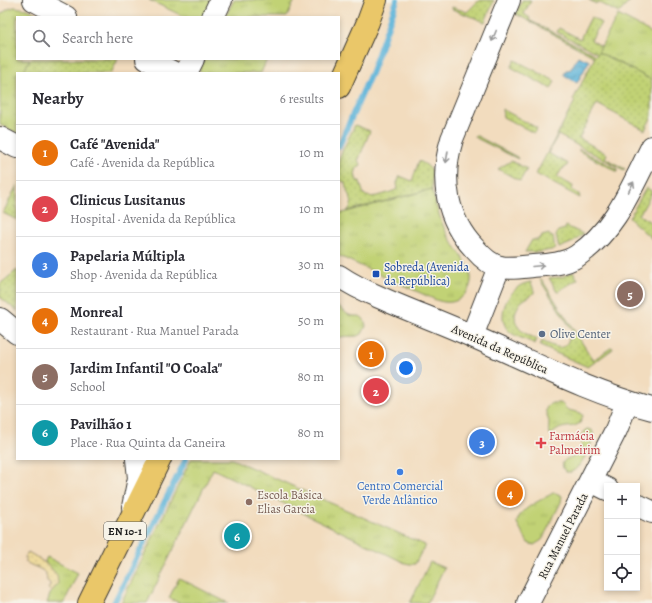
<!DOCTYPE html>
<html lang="en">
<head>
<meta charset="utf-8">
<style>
	:root { --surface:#fff; --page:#f7f7f7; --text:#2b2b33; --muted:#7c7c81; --line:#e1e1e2; --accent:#d1495b }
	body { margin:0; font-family:Alegreya,serif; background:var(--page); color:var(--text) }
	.controls { position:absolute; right:12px; bottom:12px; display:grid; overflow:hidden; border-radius:0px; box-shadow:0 2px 6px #0003 }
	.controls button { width:36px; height:36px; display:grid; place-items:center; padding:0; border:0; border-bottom:1px solid var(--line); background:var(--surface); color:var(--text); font:20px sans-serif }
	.you { position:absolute; left:406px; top:368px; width:14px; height:14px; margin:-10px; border:3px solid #fff; border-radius:50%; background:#1a73e8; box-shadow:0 0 0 6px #1a73e833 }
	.badge { display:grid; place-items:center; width:26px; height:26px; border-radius:50%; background:var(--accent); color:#fff; font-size:13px; font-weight:700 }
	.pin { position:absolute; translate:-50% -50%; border:2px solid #fff; box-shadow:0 1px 4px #0006 }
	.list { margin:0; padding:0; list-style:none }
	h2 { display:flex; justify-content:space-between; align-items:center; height:52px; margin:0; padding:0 16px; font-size:17px }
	h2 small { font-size:13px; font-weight:400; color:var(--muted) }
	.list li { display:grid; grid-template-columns:26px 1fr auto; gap:12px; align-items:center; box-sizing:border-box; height:56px; padding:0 16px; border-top:1px solid var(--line) }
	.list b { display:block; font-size:15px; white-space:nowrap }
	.list p { margin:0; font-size:13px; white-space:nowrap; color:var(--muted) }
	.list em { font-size:13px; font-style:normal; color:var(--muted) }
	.icon { flex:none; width:22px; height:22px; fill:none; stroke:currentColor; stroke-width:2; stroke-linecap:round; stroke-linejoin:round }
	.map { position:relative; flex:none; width:652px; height:603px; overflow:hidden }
	.search { position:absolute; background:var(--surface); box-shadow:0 2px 6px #0003; left:16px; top:16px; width:324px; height:44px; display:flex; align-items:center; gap:10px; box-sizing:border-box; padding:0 14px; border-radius:0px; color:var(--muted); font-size:15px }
	.panel { position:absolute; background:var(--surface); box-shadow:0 2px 6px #0003; left:16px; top:72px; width:324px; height:388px; border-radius:0px }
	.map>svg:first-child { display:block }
	.grass { fill:url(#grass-tufts); stroke:#6e7748 }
	.sand { fill:url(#sand-dots); stroke:#857b5d }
	.garden { fill:url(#garden-dots); stroke:#6e7748 }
	.water { fill:url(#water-waves); stroke:#3c687a }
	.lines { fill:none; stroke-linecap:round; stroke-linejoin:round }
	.stream { stroke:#5cb3d9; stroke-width:6 }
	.minor-casing { stroke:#3c3934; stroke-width:24 }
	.major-casing { stroke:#3c3934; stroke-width:24 }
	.minor { stroke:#fff; stroke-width:22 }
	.major { stroke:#eac769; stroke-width:22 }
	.oneway { stroke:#999 }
	.transit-dot { fill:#1a4fb4; stroke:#f7f3e8; stroke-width:1.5 }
	.service-dot { fill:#5c6f8a; stroke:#f7f3e8; stroke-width:1.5 }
	.health-dot { fill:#e0444e; stroke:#f7f3e8; stroke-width:1.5 }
	.shop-dot { fill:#3f7fe0; stroke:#f7f3e8; stroke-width:1.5 }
	.education-dot { fill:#8d6e63; stroke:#f7f3e8; stroke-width:1.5 }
	.labels { text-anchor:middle; stroke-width:3; stroke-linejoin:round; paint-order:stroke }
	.shield { fill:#f7f3e8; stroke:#5e5c59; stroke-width:1 }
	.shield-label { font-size:11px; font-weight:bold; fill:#1c1c1c }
	.transit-label { font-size:12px; fill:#164399; stroke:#f7f3e8; text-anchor:start }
	.service-label { font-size:12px; fill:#4e5e75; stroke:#f7f3e8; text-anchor:start }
	.street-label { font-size:12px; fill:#1c1c1c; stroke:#f7f3e8 }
	.health-label { font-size:12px; fill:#be3a42; stroke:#f7f3e8; text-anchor:start }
	.shop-label { font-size:12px; fill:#366cbe; stroke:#f7f3e8 }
	.education-label { font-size:12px; fill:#785e54; stroke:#f7f3e8; text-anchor:start }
</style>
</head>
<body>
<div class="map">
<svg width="652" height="603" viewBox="0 0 652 603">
	<defs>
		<pattern id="grass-tufts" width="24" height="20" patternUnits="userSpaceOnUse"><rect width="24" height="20" fill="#c1d275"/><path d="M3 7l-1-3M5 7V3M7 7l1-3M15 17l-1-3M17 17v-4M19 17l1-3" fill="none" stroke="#a5b465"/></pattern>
		<pattern id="sand-dots" width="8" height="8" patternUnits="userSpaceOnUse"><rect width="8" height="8" fill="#eeda9e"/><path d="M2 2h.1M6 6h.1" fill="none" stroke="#ccba88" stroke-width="1.8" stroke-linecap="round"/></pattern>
		<pattern id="garden-dots" width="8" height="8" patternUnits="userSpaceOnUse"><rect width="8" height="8" fill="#c1d275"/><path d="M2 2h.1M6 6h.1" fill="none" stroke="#a5b465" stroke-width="1.8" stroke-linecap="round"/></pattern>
		<pattern id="water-waves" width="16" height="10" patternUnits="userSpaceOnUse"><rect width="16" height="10" fill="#5cb3d9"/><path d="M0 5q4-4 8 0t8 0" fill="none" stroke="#4b91af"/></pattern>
	</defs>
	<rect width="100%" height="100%" fill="#f7f3e8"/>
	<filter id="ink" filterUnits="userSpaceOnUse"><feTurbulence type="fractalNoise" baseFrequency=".025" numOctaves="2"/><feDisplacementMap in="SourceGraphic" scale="8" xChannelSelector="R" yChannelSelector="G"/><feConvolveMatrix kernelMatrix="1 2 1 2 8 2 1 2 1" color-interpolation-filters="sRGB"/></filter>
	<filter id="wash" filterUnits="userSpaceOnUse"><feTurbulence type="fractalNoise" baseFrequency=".012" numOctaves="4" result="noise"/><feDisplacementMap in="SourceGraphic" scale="16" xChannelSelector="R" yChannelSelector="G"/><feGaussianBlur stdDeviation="0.9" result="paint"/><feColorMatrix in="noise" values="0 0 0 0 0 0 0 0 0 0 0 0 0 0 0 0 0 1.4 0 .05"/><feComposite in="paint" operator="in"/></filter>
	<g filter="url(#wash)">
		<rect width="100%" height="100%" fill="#f2dcbe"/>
		<g class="grass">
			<path d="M149 0H214L206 17H185Z"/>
			<path d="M234 0H295L287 17H225Z"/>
			<path d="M14 7 28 9 42 17H17V59H30L23 73H17V133L0 125V15L8 9Z"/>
			<path d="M618 15 652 33V80L598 52Z"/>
			<path d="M205 59H267L261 73H202L199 71Z"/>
			<path d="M432 189C435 203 439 216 445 230 454 251 487 275 462 297 454 304 445 303 436 300L339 256V214Z"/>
			<path d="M339 306C342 309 345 313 349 315 358 318 363 312 366 326L362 334C354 339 346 334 339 338Z"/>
			<path d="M552 403H561L568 410 581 413 583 416 580 423C570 430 563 423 552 434H549C548 430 549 427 549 423 549 414 540 410 552 403Z"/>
			<path d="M587 429 592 430 593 433C594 443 580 469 571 472H566L563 468C560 456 574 460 579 452 585 444 577 434 587 429Z"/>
			<path d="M191 459H232L425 545 415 564H410L405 563 213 469 147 603H121Z"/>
			<path d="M553 493H556L562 496 561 502 542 540 534 545 528 543 517 523C518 509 542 500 553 493Z"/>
			<path d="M47 557 78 573 64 603H47L51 592 58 584 52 569 47 566 45 561Z"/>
			<path d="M430 562 444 568 427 603H410Z"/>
			<path d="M179 578 228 603H179L169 598Z"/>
		</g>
		<path class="sand" d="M28 552C40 559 48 564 57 575L58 584 51 592 48 588 50 586V583L47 581C47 567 35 569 26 562L25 557Z"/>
		<g class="garden">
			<path d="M481 0H494L485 22 452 9V7L467 12 476 3Z"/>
			<path d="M522 0H531L524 14 530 18 529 20 596 55 597 53 557 32 559 28 580 39 591 17 601 23 591 40 601 46 598 52 652 80V116L645 130 597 104 579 138 607 154 605 158 625 169 624 170 558 135 548 153 568 164 565 168 562 169 557 177 573 186 572 190 579 194 580 198 536 174 575 101 573 100 595 57 516 14Z"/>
			<path d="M589 0H631L619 13 597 2 596 4Z"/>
			<path d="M30 59H118L111 73H23Z"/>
			<path d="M515 60 555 81 551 89 511 67Z"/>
			<path d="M502 109 537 128 534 133 503 117Z"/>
			<path d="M355 125 370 131 358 161 361 164 360 167 357 168 355 174 357 181H360C361 185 362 190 364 194 369 201 391 192 398 189L397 183 400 176 412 181 419 161C436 169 431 173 432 189L347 211C356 202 349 199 347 190 347 188 346 185 345 183L339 179V158Z"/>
			<path d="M475 135 517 157 518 159 474 137Z"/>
			<path d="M579 149 617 169 618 171H616L579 151Z"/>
			<path d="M511 161 527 169 520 181 498 169Z"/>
			<path d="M17 185V220L3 213Z"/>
			<path d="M646 188 652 191V193L639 215 652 223V239L629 218Z"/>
			<path d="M566 226 583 234 571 243 559 248 556 236 558 231 565 229Z"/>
			<path d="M549 234 550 236 553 237 555 249 541 252H525L532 240H538L542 236Z"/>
			<path d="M17 270V311L0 297V284Z"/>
			<path d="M573 272 578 279 557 292 549 278 562 277Z"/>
			<path d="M540 280H542L593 360 612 347 613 349 588 367 540 346 542 341C561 350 566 352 572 330Z"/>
			<path d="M531 282 534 291V293C530 297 525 298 521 302 518 306 515 311 515 316 515 330 526 334 537 339L535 344C528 340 516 337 510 332 497 321 504 299 515 290 519 285 525 283 531 282Z"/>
		</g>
		<path class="water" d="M578 56 589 61 577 83 564 75 566 70H568L571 69Z"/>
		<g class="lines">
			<g class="stream">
				<path d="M339 146 372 71 397 0"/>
				<path d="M114 603 186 459"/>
			</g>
		</g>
	</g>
	<g filter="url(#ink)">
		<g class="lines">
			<defs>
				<g id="minor">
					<path d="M34 0 66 17"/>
					<path d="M509 0 452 139C440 179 446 219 475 249 481 256 491 265 500 267 510 269 523 267 533 266 547 265 565 264 577 256 616 229 631 188 652 147"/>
					<path d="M213 17 221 0"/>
					<path d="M147 59 174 73"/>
					<path d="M186 73 193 59"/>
					<path d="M0 138 17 147"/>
					<path d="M339 276C352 285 365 291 379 297 410 311 441 322 472 336 532 362 589 392 652 409"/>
					<path d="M0 319 17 333"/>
					<path d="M472 336 499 267"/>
					<path d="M591 481 607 489"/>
					<path d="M637 505 652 512"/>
					<path d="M133 507 139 478 137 459"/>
					<path d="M528 603 616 430 627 403"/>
				</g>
				<g id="major">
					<path d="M339 87 368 22 376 0"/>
					<path d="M89 603 160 459"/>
				</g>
			</defs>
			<use href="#minor" class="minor-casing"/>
			<use href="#major" class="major-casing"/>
			<use href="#minor" class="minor"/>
			<use href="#major" class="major"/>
		</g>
		<defs><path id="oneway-shaft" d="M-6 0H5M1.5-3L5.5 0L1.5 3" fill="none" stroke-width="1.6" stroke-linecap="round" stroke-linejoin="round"/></defs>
		<g class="oneway">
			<use href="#oneway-shaft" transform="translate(494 36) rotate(112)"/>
			<use href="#oneway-shaft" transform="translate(447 157) rotate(99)"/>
			<use href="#oneway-shaft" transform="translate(631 187) rotate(-63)"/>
			<use href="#oneway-shaft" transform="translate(538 266) rotate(-5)"/>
		</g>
	</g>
	<rect class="transit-dot" x="372" y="270" width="8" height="8" rx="2"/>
	<circle class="service-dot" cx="542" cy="334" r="4"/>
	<path class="health-dot" d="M539 437h4v4h4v4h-4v4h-4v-4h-4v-4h4z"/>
	<circle class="shop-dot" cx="400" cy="472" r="4"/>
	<circle class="education-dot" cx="249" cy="502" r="4"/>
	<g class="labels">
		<rect class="shield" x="104" y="522" width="42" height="18" rx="3"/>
		<g class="shield-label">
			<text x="125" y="535">EN 10-1</text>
		</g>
		<g class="transit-label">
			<text x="384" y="271">Sobreda (Avenida<tspan x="384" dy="14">da República)</tspan></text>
		</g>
		<g class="service-label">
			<text x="550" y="338">Olive Center</text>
		</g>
		<g class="street-label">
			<text transform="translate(500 349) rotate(24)" y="4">Avenida da República</text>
			<text transform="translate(563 536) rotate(-63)" y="4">Rua Manuel Parada</text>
		</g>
		<g class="health-label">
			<text x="549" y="440">Farmácia<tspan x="549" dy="14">Palmeirim</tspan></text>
		</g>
		<g class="shop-label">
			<text x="400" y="490">Centro Comercial<tspan x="400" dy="14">Verde Atlântico</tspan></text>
		</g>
		<g class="education-label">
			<text x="257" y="499">Escola Básica<tspan x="257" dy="14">Elias Garcia</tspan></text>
		</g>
	</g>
</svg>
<div class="controls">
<button>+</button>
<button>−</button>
<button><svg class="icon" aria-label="locate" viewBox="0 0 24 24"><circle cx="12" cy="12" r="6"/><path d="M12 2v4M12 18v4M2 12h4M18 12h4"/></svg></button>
</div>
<div class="you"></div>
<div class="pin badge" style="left:371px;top:354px;background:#e8710a">1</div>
<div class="pin badge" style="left:376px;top:391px;background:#e0444e">2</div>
<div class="pin badge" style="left:482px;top:442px;background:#3f7fe0">3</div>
<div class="pin badge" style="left:510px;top:493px;background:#e8710a">4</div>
<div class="pin badge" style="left:630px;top:294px;background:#8d6e63">5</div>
<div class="pin badge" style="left:237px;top:536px;background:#0f9aa8">6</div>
<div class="search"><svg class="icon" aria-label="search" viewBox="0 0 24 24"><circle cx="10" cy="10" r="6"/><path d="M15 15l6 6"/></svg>Search here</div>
<section class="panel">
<h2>Nearby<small>6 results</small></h2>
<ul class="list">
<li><span class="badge" style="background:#e8710a">1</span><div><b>Café &quot;Avenida&quot;</b><p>Café · Avenida da República</p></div><em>10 m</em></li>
<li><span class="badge" style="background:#e0444e">2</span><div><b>Clinicus Lusitanus</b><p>Hospital · Avenida da República</p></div><em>10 m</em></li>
<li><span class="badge" style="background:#3f7fe0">3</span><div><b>Papelaria Múltipla</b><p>Shop · Avenida da República</p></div><em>30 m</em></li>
<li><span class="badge" style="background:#e8710a">4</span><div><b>Monreal</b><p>Restaurant · Rua Manuel Parada</p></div><em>50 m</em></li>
<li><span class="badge" style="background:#8d6e63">5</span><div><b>Jardim Infantil &quot;O Coala&quot;</b><p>School</p></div><em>80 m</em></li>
<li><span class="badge" style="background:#0f9aa8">6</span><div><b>Pavilhão 1</b><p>Place · Rua Quinta da Caneira</p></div><em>80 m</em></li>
</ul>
</section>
</div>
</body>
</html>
